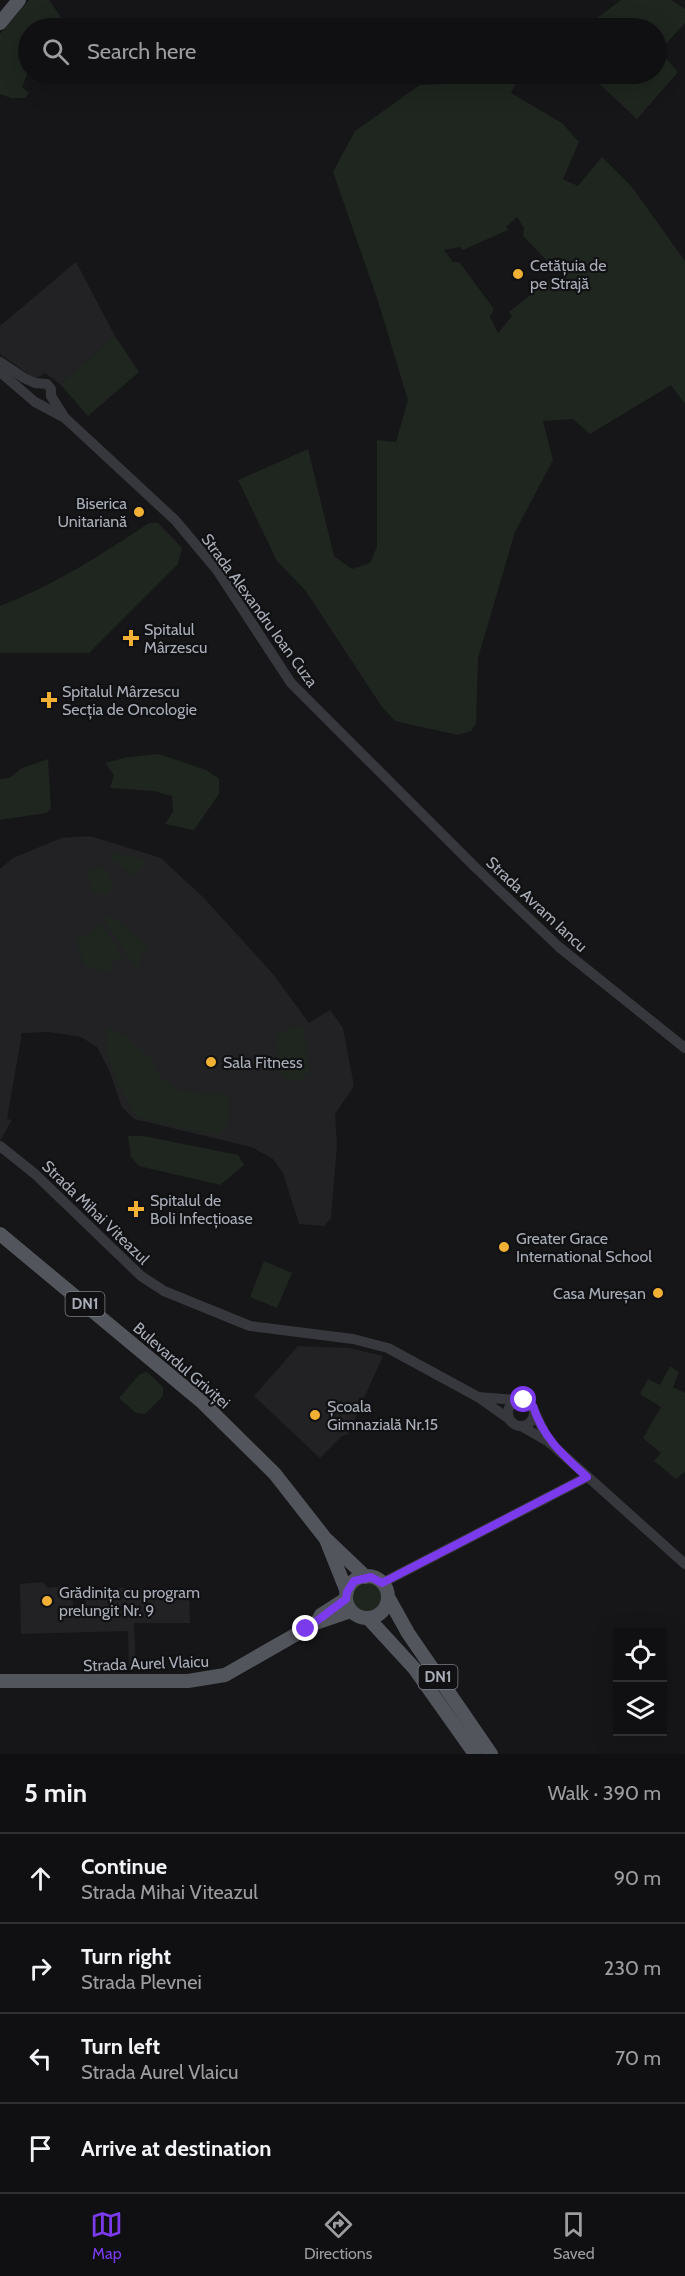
<!DOCTYPE html>
<html lang="en">
<head>
<meta charset="utf-8">
<style>
	:root { --surface:#101012; --page:#19191b; --text:#f1f3f6; --muted:#9c9d9f; --line:#303032; --accent:#7c3aed }
	body { margin:0; font-family:Cabin,sans-serif; background:var(--page); color:var(--text) }
	.controls { position:absolute; right:18px; bottom:18px; display:grid; overflow:hidden; border-radius:0px; box-shadow:0 6px 24px #0002 }
	.controls button { width:54px; height:54px; display:grid; place-items:center; padding:0; border:0; border-bottom:2px solid var(--line); background:var(--surface); color:var(--text); font:30px sans-serif }
	.stop { position:absolute; width:18px; height:18px; margin:-14px; border:4px solid #7c3aed; border-radius:50%; background:#fff }
	.stop.end { background:#7c3aed; border-color:#fff; box-shadow:0 2px 6px #0008 }
	.list { margin:0; padding:0; list-style:none }
	h2 { display:flex; justify-content:space-between; align-items:center; height:78px; margin:0; padding:0 24px; font-size:26px }
	h2 small { font-size:20px; font-weight:400; color:var(--muted) }
	.list li { display:grid; grid-template-columns:39px 1fr auto; gap:18px; align-items:center; box-sizing:border-box; height:90px; padding:0 24px; border-top:2px solid var(--line) }
	.list b { display:block; font-size:22px; white-space:nowrap }
	.list p { margin:0; font-size:20px; white-space:nowrap; color:var(--muted) }
	.list em { font-size:20px; font-style:normal; color:var(--muted) }
	.icon { flex:none; width:33px; height:33px; fill:none; stroke:currentColor; stroke-width:2; stroke-linecap:round; stroke-linejoin:round }
	.map { position:relative; flex:none; width:685px; height:1754px; overflow:hidden }
	.search { position:absolute; background:var(--surface); box-shadow:0 6px 24px #0002; left:18px; right:18px; top:18px; height:66px; display:flex; align-items:center; gap:15px; box-sizing:border-box; padding:0 21px; border-radius:33px; color:var(--muted); font-size:22px }
	.sheet { height:438px; background:var(--surface) }
	nav { display:flex; justify-content:space-around; align-items:center; box-sizing:border-box; height:84px; border-top:2px solid var(--line); background:var(--surface); font-size:16px; color:var(--muted) }
	nav a { display:grid; justify-items:center; gap:3px }
	nav .on { color:var(--accent) }
	.map>svg:first-child { display:block }
	.built { fill:#222225 }
	.green { fill:#1e261f; fill-rule:evenodd }
	.lines { fill:none; stroke-linecap:round; stroke-linejoin:round }
	.minor { stroke:#37383d; stroke-width:10 }
	.major { stroke:#53555c; stroke-width:14 }
	.route { stroke:#7c3aed; stroke-width:8 }
	.poi-dot { fill:#f2b134; stroke:#111113; stroke-width:2 }
	.labels { text-anchor:middle; stroke-width:4.5; stroke-linejoin:round; paint-order:stroke }
	.shield { fill:#111113; stroke:#7b7e86; stroke-width:1.5 }
	.shield-label { font-size:15px; font-weight:bold; fill:#a8adb8 }
	.poi-label { font-size:16px; fill:#a8adb8; stroke:#111113; text-anchor:start }
	.street-label { font-size:16px; fill:#a8adb8; stroke:#111113 }
</style>
</head>
<body>
<div class="map">
<svg width="685" height="1754" viewBox="0 0 685 1754">
	<rect width="100%" height="100%" fill="#161618"/>
	<g class="built">
		<path d="M76 262 115 336 60 384 45 373 35 379 0 354V326Z"/>
		<path d="M90 836 161 858 204 898 273 974 309 1023 330 1010 343 1028 354 1086 335 1114 337 1144 331 1218 324 1226 299 1224 283 1173 272 1158 251 1147 134 1119 122 1107 109 1070 97 1047 81 1037 49 1032 22 1033 7 1119 12 1120 0 1141V869L13 858 61 838Z"/>
		<path d="M298 1346 349 1348 383 1356 348 1434 342 1436 320 1458 254 1396Z"/>
		<path d="M43 1582 48 1588 71 1585 74 1614 86 1618 85 1591 96 1588H189L190 1623H134L136 1669H129L128 1631 21 1634 20 1584Z"/>
	</g>
	<g class="green">
		<path d="M29 0H49L68 28H28V72L22 87 29 93 25 98H11L0 94V34Z"/>
		<path d="M621 0H671L685 9V23L659 51 678 72 637 119 589 74H656V28H584Z"/>
		<path d="M449 74H496L517 80 511 93 562 123 579 142 563 179 578 186 602 157 632 187 685 261V404L671 385 590 434 573 419 543 421 553 460 515 532 478 658 476 723 471 731 458 735 395 721 382 707 305 590 277 561 238 480 308 449 334 556 352 569 370 563 377 547V440L396 442 408 400 377 298 333 172 355 131 420 85 444 84ZM517 217 524 228 523 236 552 266 558 264 569 273 557 280 553 277 509 312 512 316 498 333 490 317 494 309 459 262H453L444 250 460 247 463 250 508 230 506 227Z"/>
		<path d="M115 336 139 372 88 416 60 384Z"/>
		<path d="M149 523H158L182 548 178 564 89 653H0V606C54 585 101 555 149 523Z"/>
		<path d="M159 754 206 770 219 779V794L194 830 165 824 173 812 172 796 154 791 110 788 114 775 105 763 128 757Z"/>
		<path d="M48 759 51 809 46 813 0 820V779L10 778 20 769Z"/>
		<path d="M111 852 145 860 146 865 135 876 109 858Z"/>
		<path d="M99 867 106 869C112 878 116 885 108 895L93 894 86 872Z"/>
		<path d="M111 916 148 946 141 955 140 967H136L104 921V917Z"/>
		<path d="M101 922 124 960 112 961 114 973 84 966 76 938 92 932Z"/>
		<path d="M297 1025 304 1029 309 1072 297 1082 282 1077 276 1036Z"/>
		<path d="M108 1027 128 1038 151 1059 159 1076 181 1091 228 1095V1124L219 1136 137 1118C124 1092 97 1056 108 1027Z"/>
		<path d="M128 1136H144L238 1155 244 1165 220 1185 139 1166 131 1157Z"/>
		<path d="M264 1261 292 1273 277 1308 250 1297Z"/>
		<path d="M670 1366 679 1372 673 1387 685 1393V1472L676 1479 654 1461 661 1453 643 1438 661 1407 640 1394 648 1379 660 1385Z"/>
		<path d="M147 1372 163 1387V1396L145 1414 136 1413 119 1398 140 1374Z"/>
		<circle cx="367" cy="1597" r="16"/>
	</g>
	<g class="lines">
		<g class="minor">
			<path d="M0 362 24 378 35 383 47 384 51 389V396L63 415"/>
			<path d="M0 372 35 402 65 418 175 520 217 570 291 683 476 868 559 947 685 1048"/>
			<path d="M0 1146 35 1174 141 1276 164 1291 250 1326 353 1339 388 1348 478 1397 509 1419"/>
			<path d="M478 1397 518 1400"/>
			<circle cx="521" cy="1413" r="13"/>
			<path d="M534 1411 549 1442"/>
			<path d="M521 1426 549 1442 685 1564"/>
			<path d="M382 1583 587 1477"/>
		</g>
		<g class="major">
			<path d="M0 23 19 0"/>
			<path d="M0 1234 201 1401 275 1474 325 1538 366 1577"/>
			<path d="M327 1542 347 1592"/>
			<circle cx="367" cy="1597" r="21"/>
			<path d="M388 1597 408 1633 491 1754"/>
			<path d="M368 1618 414 1668 475 1754"/>
			<path d="M317 1622 321 1615 346 1599"/>
			<path d="M0 1681H188L225 1675 316 1623 351 1611"/>
		</g>
	</g>
	<g class="lines">
		<path class="route" d="M306 1629 346 1599 347 1592 354 1581 371 1577 382 1583 587 1477C563 1455 543 1438 533 1406L524 1400"/>
	</g>
	<g class="poi-dot">
		<circle cx="518" cy="274" r="6"/>
		<circle cx="139" cy="512" r="6"/>
		<path d="M128 629h6v6h6v6h-6v6h-6v-6h-6v-6h6z"/>
		<path d="M46 691h6v6h6v6h-6v6h-6v-6h-6v-6h6z"/>
		<circle cx="211" cy="1062" r="6"/>
		<path d="M133 1200h6v6h6v6h-6v6h-6v-6h-6v-6h6z"/>
		<circle cx="504" cy="1247" r="6"/>
		<circle cx="658" cy="1293" r="6"/>
		<circle cx="315" cy="1415" r="6"/>
		<circle cx="47" cy="1601" r="6"/>
	</g>
	<g class="labels">
		<g class="shield">
			<rect x="65.5" y="1292" width="39" height="24" rx="4.5"/>
			<rect x="418.5" y="1665" width="39" height="24" rx="4.5"/>
		</g>
		<g class="shield-label">
			<text x="85" y="1309">DN1</text>
			<text x="438" y="1682">DN1</text>
		</g>
		<g class="poi-label">
			<text x="530" y="271">Cetățuia de<tspan x="530" dy="18">pe Strajă</tspan></text>
			<text x="127" y="509" text-anchor="end">Biserica<tspan x="127" dy="18">Unitariană</tspan></text>
			<text x="144" y="635">Spitalul<tspan x="144" dy="18">Mârzescu</tspan></text>
			<text x="62" y="697">Spitalul Mârzescu<tspan x="62" dy="18">Secția de Oncologie</tspan></text>
			<text x="223" y="1068">Sala Fitness</text>
			<text x="150" y="1206">Spitalul de<tspan x="150" dy="18">Boli Infecțioase</tspan></text>
			<text x="516" y="1244">Greater Grace<tspan x="516" dy="18">International School</tspan></text>
			<text x="646" y="1299" text-anchor="end">Casa Mureșan</text>
			<text x="327" y="1412">Școala<tspan x="327" dy="18">Gimnazială Nr.15</tspan></text>
			<text x="59" y="1598">Grădinița cu program<tspan x="59" dy="18">prelungit Nr. 9</tspan></text>
		</g>
		<g class="street-label">
			<text transform="translate(260 610) rotate(54)" y="6">Strada Alexandru Ioan Cuza</text>
			<text transform="translate(537 904) rotate(43)" y="6">Strada Avram Iancu</text>
			<text transform="translate(96 1212) rotate(44)" y="6">Strada Mihai Viteazul</text>
			<text transform="translate(182 1365) rotate(41)" y="6">Bulevardul Griviței</text>
			<text transform="translate(146 1663) rotate(-2)" y="6">Strada Aurel Vlaicu</text>
		</g>
	</g>
</svg>
<div class="controls">
<button><svg class="icon" aria-label="locate" viewBox="0 0 24 24"><circle cx="12" cy="12" r="6"/><path d="M12 2v4M12 18v4M2 12h4M18 12h4"/></svg></button>
<button><svg class="icon" aria-label="layers" viewBox="0 0 24 24"><path d="M12 4l9 5-9 5-9-5zM3 14l9 5 9-5"/></svg></button>
</div>
<div class="stop" style="left:524px;top:1400px"></div>
<div class="stop end" style="left:306px;top:1629px"></div>
<div class="search"><svg class="icon" aria-label="search" viewBox="0 0 24 24"><circle cx="10" cy="10" r="6"/><path d="M15 15l6 6"/></svg>Search here</div>
</div>
<section class="sheet">
<h2>5 min<small>Walk · 390 m</small></h2>
<ul class="list">
<li><svg class="icon" aria-label="ahead" viewBox="0 0 24 24"><path d="M12 20V5M6 11l6-6 6 6"/></svg><div><b>Continue</b><p>Strada Mihai Viteazul</p></div><em>90 m</em></li>
<li><svg class="icon" aria-label="right" viewBox="0 0 24 24"><path d="M7 20v-9h11M14 6l5 5-5 5"/></svg><div><b>Turn right</b><p>Strada Plevnei</p></div><em>230 m</em></li>
<li><svg class="icon" aria-label="left" viewBox="0 0 24 24"><path d="M17 20v-9H6M10 6l-5 5 5 5"/></svg><div><b>Turn left</b><p>Strada Aurel Vlaicu</p></div><em>70 m</em></li>
<li><svg class="icon" aria-label="arrive" viewBox="0 0 24 24"><path d="M6 21V4h12l-3 4 3 4H6"/></svg><div><b>Arrive at destination</b></div></li>
</ul>
</section>
<nav>
<a class="on"><svg class="icon" aria-label="map" viewBox="0 0 24 24"><path d="M3 6l6-2 6 2 6-2v14l-6 2-6-2-6 2zM9 4v14M15 6v14"/></svg>Map</a>
<a><svg class="icon" aria-label="directions" viewBox="0 0 24 24"><path d="M12 3l9 9-9 9-9-9zM9 14v-3h6M13 9l2 2-2 2"/></svg>Directions</a>
<a><svg class="icon" aria-label="saved" viewBox="0 0 24 24"><path d="M7 4h10v16l-5-4-5 4z"/></svg>Saved</a>
</nav>
</body>
</html>
